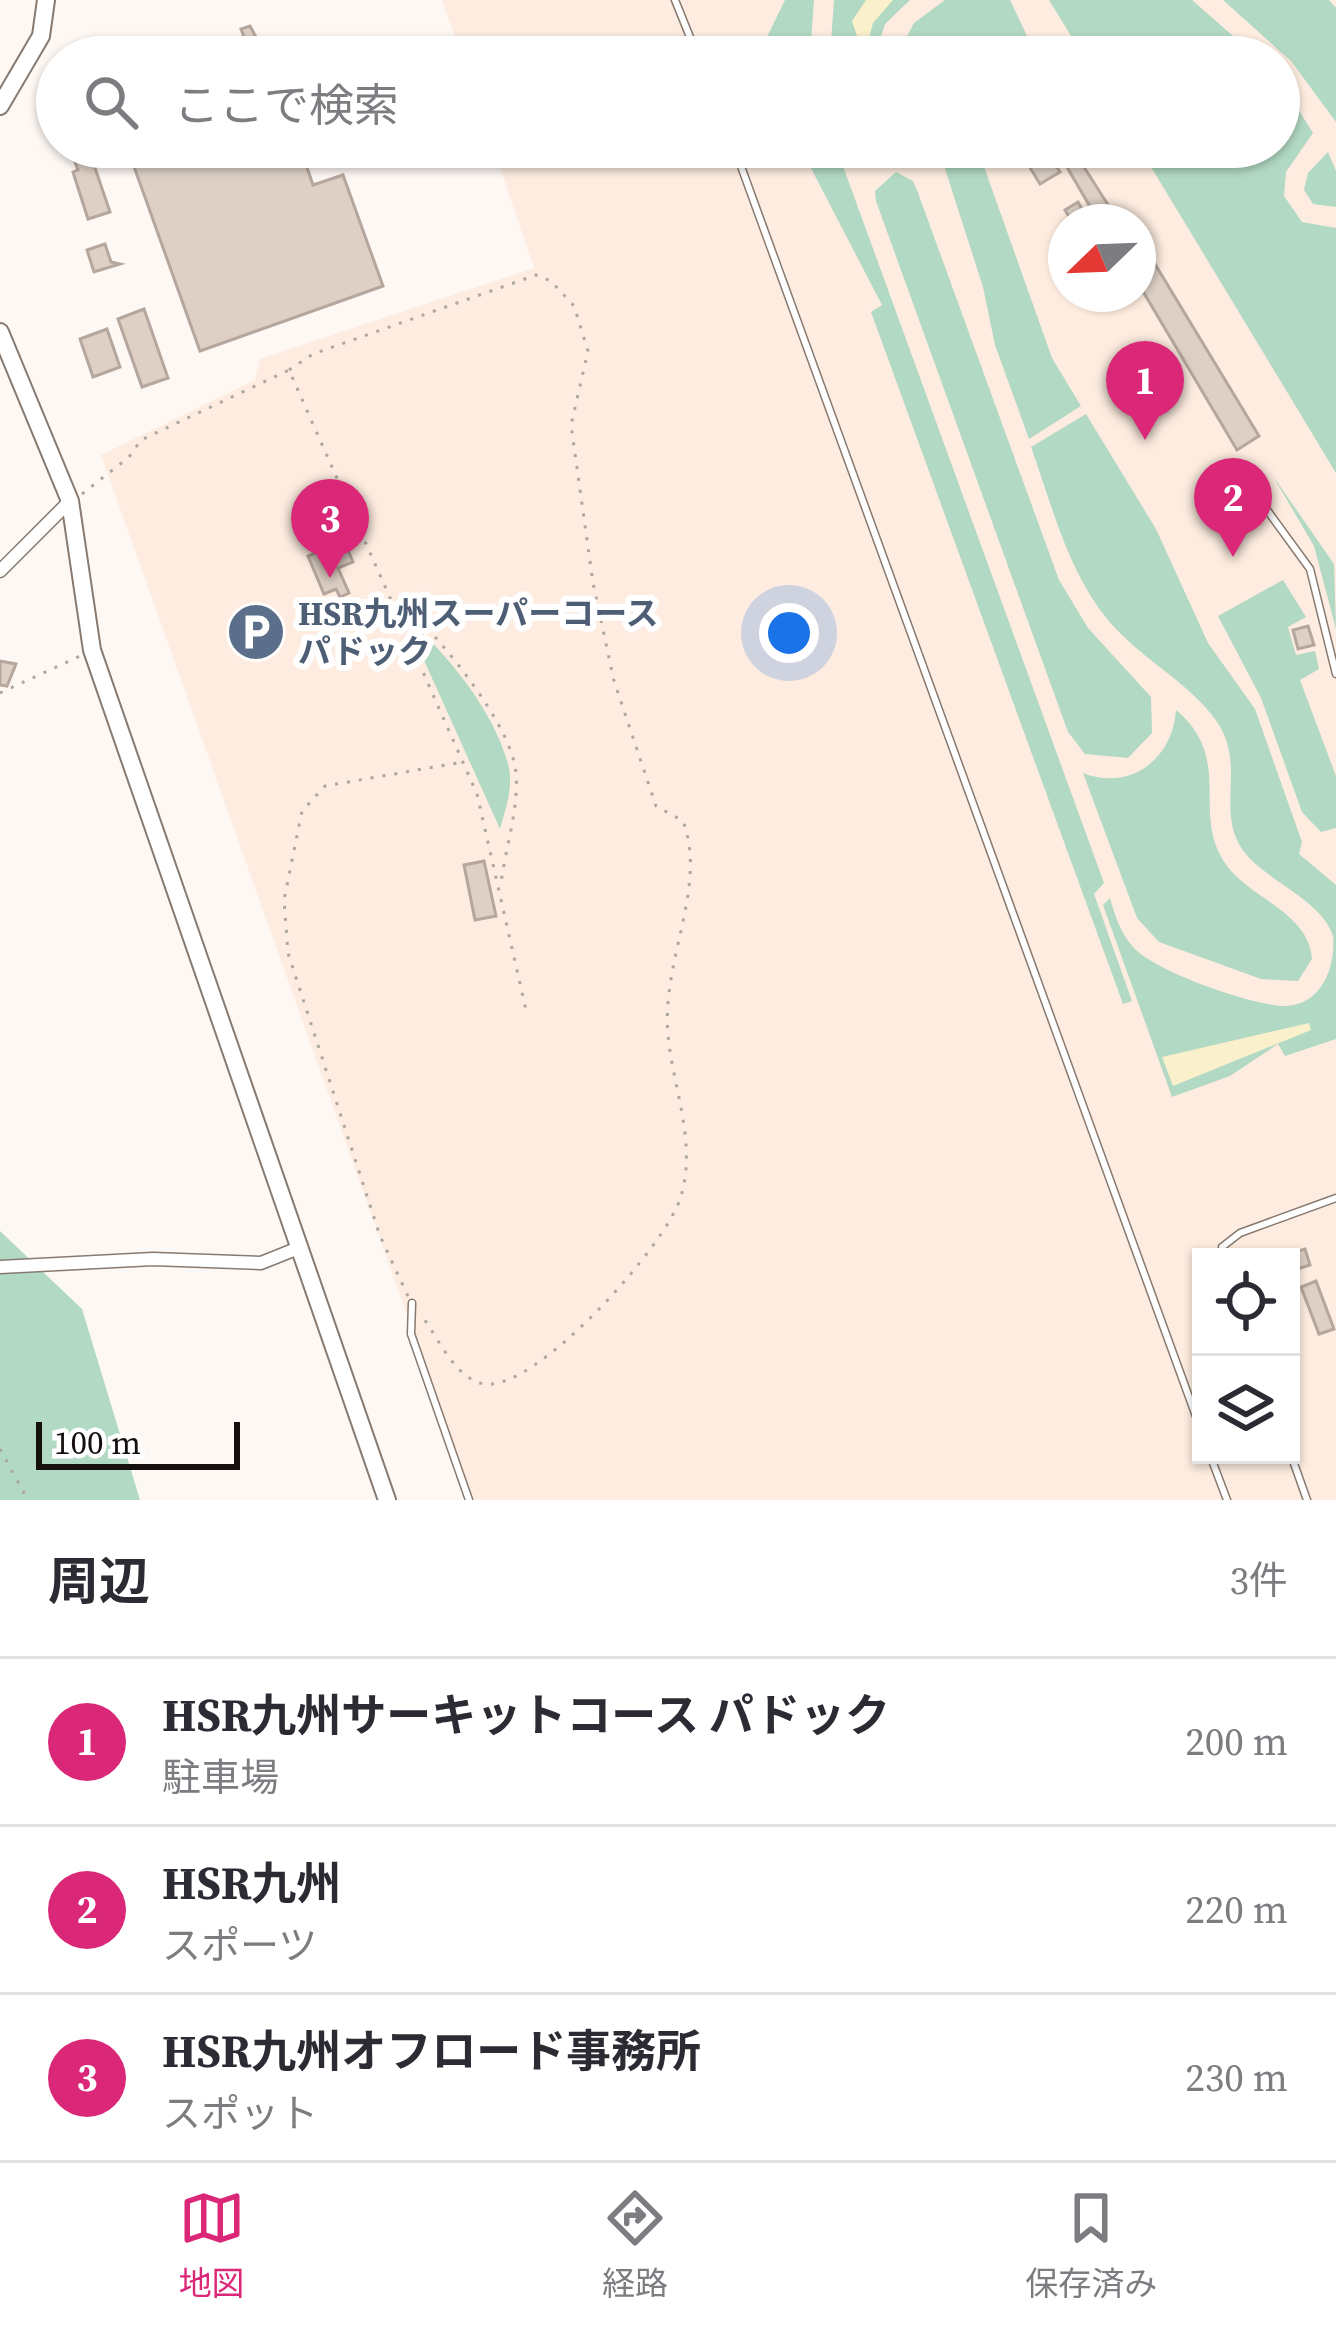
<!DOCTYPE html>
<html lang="ja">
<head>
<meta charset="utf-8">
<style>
	:root { --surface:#fff; --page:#f7f7f7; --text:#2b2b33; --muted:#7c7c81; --line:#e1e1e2; --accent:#db2777 }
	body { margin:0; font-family:"Source Serif 4","Noto Sans JP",serif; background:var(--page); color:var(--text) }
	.controls { position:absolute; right:36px; bottom:36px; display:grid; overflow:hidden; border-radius:0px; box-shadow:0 3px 9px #0004 }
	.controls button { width:108px; height:108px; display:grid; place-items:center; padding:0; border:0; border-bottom:3px solid var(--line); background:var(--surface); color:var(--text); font:60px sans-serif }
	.compass { position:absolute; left:1048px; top:204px; width:108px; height:108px; border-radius:50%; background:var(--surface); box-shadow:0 3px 9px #0004; rotate:247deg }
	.scale { position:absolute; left:36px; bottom:30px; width:204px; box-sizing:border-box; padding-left:12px; border:6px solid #15100d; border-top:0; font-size:33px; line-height:42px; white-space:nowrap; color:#15100d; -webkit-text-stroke:9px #fff; paint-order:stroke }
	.you { position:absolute; left:789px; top:633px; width:42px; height:42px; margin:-30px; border:9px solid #fff; border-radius:50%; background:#1a73e8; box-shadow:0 0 0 18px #1a73e833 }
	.badge { display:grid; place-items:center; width:78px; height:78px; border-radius:50%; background:var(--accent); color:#fff; font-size:39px; font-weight:700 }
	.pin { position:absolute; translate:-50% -99px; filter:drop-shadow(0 3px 6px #0008) }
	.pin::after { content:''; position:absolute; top:63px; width:42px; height:36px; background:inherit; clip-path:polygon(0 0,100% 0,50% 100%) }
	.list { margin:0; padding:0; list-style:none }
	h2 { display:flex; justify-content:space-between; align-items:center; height:156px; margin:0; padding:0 48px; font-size:51px }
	h2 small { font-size:39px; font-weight:400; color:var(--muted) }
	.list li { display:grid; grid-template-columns:78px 1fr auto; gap:36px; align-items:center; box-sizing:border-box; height:168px; padding:0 48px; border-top:3px solid var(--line) }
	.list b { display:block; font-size:45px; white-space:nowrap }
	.list p { margin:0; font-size:39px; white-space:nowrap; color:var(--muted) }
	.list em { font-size:39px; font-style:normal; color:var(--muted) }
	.icon { flex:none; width:66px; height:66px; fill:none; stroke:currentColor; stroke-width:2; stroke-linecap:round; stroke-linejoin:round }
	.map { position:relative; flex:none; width:1336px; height:1500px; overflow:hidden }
	.search { position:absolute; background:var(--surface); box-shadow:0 3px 9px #0004; left:36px; right:36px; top:36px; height:132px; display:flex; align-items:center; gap:30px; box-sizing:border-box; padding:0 42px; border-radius:66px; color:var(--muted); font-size:45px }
	.sheet { height:660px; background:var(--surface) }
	nav { display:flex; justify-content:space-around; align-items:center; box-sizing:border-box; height:168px; border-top:3px solid var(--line); background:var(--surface); font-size:33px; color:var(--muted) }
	nav a { display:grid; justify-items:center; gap:6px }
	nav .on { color:var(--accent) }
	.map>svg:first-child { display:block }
	.built { fill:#fdecdf; fill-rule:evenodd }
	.green { fill:#b2d9c3 }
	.sand { fill:#faf0cb }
	.building { fill:#ded0c5; stroke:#b5a79d; stroke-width:3 }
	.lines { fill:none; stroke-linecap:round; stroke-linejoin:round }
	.lane-casing { stroke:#877a70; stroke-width:9 }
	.street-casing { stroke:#877a70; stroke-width:15 }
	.secondary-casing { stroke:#877a70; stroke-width:20 }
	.path { stroke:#ada7a3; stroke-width:3; stroke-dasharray:3 9; stroke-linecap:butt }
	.lane { stroke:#fff; stroke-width:6 }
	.street { stroke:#fff; stroke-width:12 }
	.secondary { stroke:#fff; stroke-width:16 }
	.labels { text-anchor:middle; stroke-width:12; stroke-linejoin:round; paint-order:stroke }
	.service-label { font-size:33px; font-weight:bold; fill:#4e5e75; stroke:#fff; text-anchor:start }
</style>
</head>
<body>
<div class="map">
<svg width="1336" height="1500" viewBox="0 0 1336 1500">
	<rect width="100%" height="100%" fill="#fef8f4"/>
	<path class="built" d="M442 0H1336V1500H473L101 455 255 380 260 359 534 268 493 147H1279V57H462ZM1066 222H1138V294H1066ZM1201 1257H1291V1455H1201Z"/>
	<g class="green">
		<path d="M785 0H814L810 57H769L765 41Z"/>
		<path d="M834 0H910L885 24 874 57H830Z"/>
		<path d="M945 0H1010L1037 57H1009L988 42 970 48 963 57H896L914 23Z"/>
		<path d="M1049 0H1192L1257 57H1084Z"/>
		<path d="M1223 0H1329L1336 8V122L1291 61Z"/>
		<path d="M1279 78 1313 133 1286 172 1284 196 1302 222 1336 228V473L1139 147H1279Z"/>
		<path d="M800 147H836L1104 883 1094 894 1132 1001 1123 1004 871 312 882 305Z"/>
		<path d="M938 147H977L1052 358 1081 406 1029 439 995 345 983 287Z"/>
		<path d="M1328 152 1336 171V207L1313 204 1304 190 1308 173Z"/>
		<path d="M896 172 913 181 917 190 1059 580 1088 628 1151 697 1152 733 1128 758 1085 754 1068 732 876 201 875 191Z"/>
		<path d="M1086 414 1156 529 1208 643 1255 709 1302 842 1299 854 1336 885V1039L1285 1056 1278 1044 1230 1076 1172 1097 1103 905 1110 898C1115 915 1120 933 1133 947 1156 972 1248 1004 1283 1006 1320 1007 1336 969 1333 936 1321 898 1264 881 1242 849 1215 808 1248 764 1215 719 1191 686 1150 663 1121 634 1071 585 1054 511 1031 447Z"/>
		<path d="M1273 476 1334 564 1336 629 1314 546Z"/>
		<path d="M1283 580 1306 617 1288 627 1296 655 1315 651 1319 669 1300 680 1336 776V828L1321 832 1302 812 1261 698 1218 616Z"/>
		<path d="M404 616C446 652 493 709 508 764 514 786 506 808 500 829Z"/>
		<path d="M1176 710C1238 762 1185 819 1232 872 1259 901 1309 916 1312 959L1298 981 1261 979 1159 942 1137 918 1083 773C1131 792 1173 758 1176 710Z"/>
		<path d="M0 1231 82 1309 140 1500H0Z"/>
	</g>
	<g class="sand">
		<path d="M866 0H893L873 23 864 57 852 21Z"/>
		<path d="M1309 1023 1311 1030 1173 1086 1162 1057Z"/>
	</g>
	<g class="building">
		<path d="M250 26 267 57H219L248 47 241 29Z"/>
		<path d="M127 147H300L313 185 343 175 383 286 200 351Z"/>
		<path d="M1044 147 1060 172 1040 184 1018 148Z"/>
		<path d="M1075 153 1119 222H1099L1064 162Z"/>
		<path d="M91 156 110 212 88 219 73 172 78 170 75 162Z"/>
		<path d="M1078 202 1088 220 1072 222 1065 210Z"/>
		<path d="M1138 236 1259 436 1237 450 1138 283Z"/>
		<path d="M105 244 111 262 120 264 94 272 87 250Z"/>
		<path d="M144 309 168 378 142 387 118 319Z"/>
		<path d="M107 329 120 367 93 377 80 339Z"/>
		<path d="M344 541 353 562 338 568 349 593 340 597 336 589 324 594 308 556Z"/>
		<circle cx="371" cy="616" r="9"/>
		<path d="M1308 626 1314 645 1298 649 1293 630Z"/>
		<path d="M0 661 16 664 7 686 0 685Z"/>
		<path d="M484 861 496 916 475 920 464 865Z"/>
		<path d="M1305 1249 1310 1265 1291 1271V1257L1281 1256Z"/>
		<path d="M1316 1281 1334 1329 1319 1334 1301 1287Z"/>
	</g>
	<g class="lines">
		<defs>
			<g id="lane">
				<path d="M675 0 698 57"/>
				<path d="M734 147 1201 1430"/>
				<path d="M1245 514 1267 510 1310 569 1336 674"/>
				<path d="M1223 1257 1222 1247 1240 1233 1336 1198"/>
				<path d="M412 1303 411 1334 469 1500"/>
				<path d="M1210 1455 1227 1500"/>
				<path d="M1291 1455 1307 1500"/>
			</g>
			<g id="street">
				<path d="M0 571 70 501"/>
				<path d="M0 1267 153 1259 261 1263 301 1247"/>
			</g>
			<g id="secondary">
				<path d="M0 106 41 36 46 0"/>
				<path d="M0 332 70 501 92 650 387 1500"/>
			</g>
		</defs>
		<use href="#lane" class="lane-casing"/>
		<use href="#street" class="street-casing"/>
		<use href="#secondary" class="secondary-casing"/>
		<g class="path">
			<path d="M289 370 313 354 536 275 551 281 574 306 588 351 571 425 593 583 614 681 656 806 683 821C708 887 661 961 668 1035 673 1089 697 1142 681 1196 668 1244 536 1392 484 1384 456 1379 439 1340 424 1319"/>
			<path d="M82 494 129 457 141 440 289 370 477 794 526 1010"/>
			<path d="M398 612H412C445 645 513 727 516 774 519 809 505 849 501 884"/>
			<path d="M0 693 80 656"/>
			<path d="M408 1296 380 1236 288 953 284 900 302 811 325 786 463 762"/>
			<path d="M0 1449 28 1500"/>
		</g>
		<use href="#lane" class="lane"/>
		<use href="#street" class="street"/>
		<use href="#secondary" class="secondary"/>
	</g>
	<defs>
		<symbol id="parking-disc" viewBox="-11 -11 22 22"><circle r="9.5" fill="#5c6f8a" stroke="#fff"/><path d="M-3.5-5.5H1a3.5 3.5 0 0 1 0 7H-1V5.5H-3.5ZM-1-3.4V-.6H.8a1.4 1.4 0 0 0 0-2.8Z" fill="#fff"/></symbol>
	</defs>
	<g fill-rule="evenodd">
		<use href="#parking-disc" x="223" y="599" width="66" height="66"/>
	</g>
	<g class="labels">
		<g class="service-label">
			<text x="298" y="625">HSR九州スーパーコース<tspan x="298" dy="38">パドック</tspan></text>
		</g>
	</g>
</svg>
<div class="controls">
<button><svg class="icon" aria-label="locate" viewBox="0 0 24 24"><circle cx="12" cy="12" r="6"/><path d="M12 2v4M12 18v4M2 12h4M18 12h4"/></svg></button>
<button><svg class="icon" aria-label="layers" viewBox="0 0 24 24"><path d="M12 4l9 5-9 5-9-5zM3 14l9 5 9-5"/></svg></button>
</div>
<svg class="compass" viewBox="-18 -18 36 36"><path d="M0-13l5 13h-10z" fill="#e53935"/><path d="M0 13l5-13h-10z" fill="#7c7c81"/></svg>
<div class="scale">100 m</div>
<div class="you"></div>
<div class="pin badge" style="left:1145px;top:440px">1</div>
<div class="pin badge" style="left:1233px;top:557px">2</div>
<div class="pin badge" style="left:330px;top:578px">3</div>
<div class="search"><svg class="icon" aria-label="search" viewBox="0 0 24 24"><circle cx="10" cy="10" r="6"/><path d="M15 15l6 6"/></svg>ここで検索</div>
</div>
<section class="sheet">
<h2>周辺<small>3件</small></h2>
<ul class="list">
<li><span class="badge">1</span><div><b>HSR九州サーキットコース パドック</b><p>駐車場</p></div><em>200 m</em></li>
<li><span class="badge">2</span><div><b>HSR九州</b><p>スポーツ</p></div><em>220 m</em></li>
<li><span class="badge">3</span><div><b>HSR九州オフロード事務所</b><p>スポット</p></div><em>230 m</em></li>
</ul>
</section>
<nav>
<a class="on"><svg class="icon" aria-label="map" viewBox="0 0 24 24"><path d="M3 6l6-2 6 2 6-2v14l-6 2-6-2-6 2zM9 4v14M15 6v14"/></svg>地図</a>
<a><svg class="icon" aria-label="directions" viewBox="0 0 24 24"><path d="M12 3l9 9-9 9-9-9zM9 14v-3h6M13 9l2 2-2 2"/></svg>経路</a>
<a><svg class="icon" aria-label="saved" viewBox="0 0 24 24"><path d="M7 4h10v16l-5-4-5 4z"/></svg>保存済み</a>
</nav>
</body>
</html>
